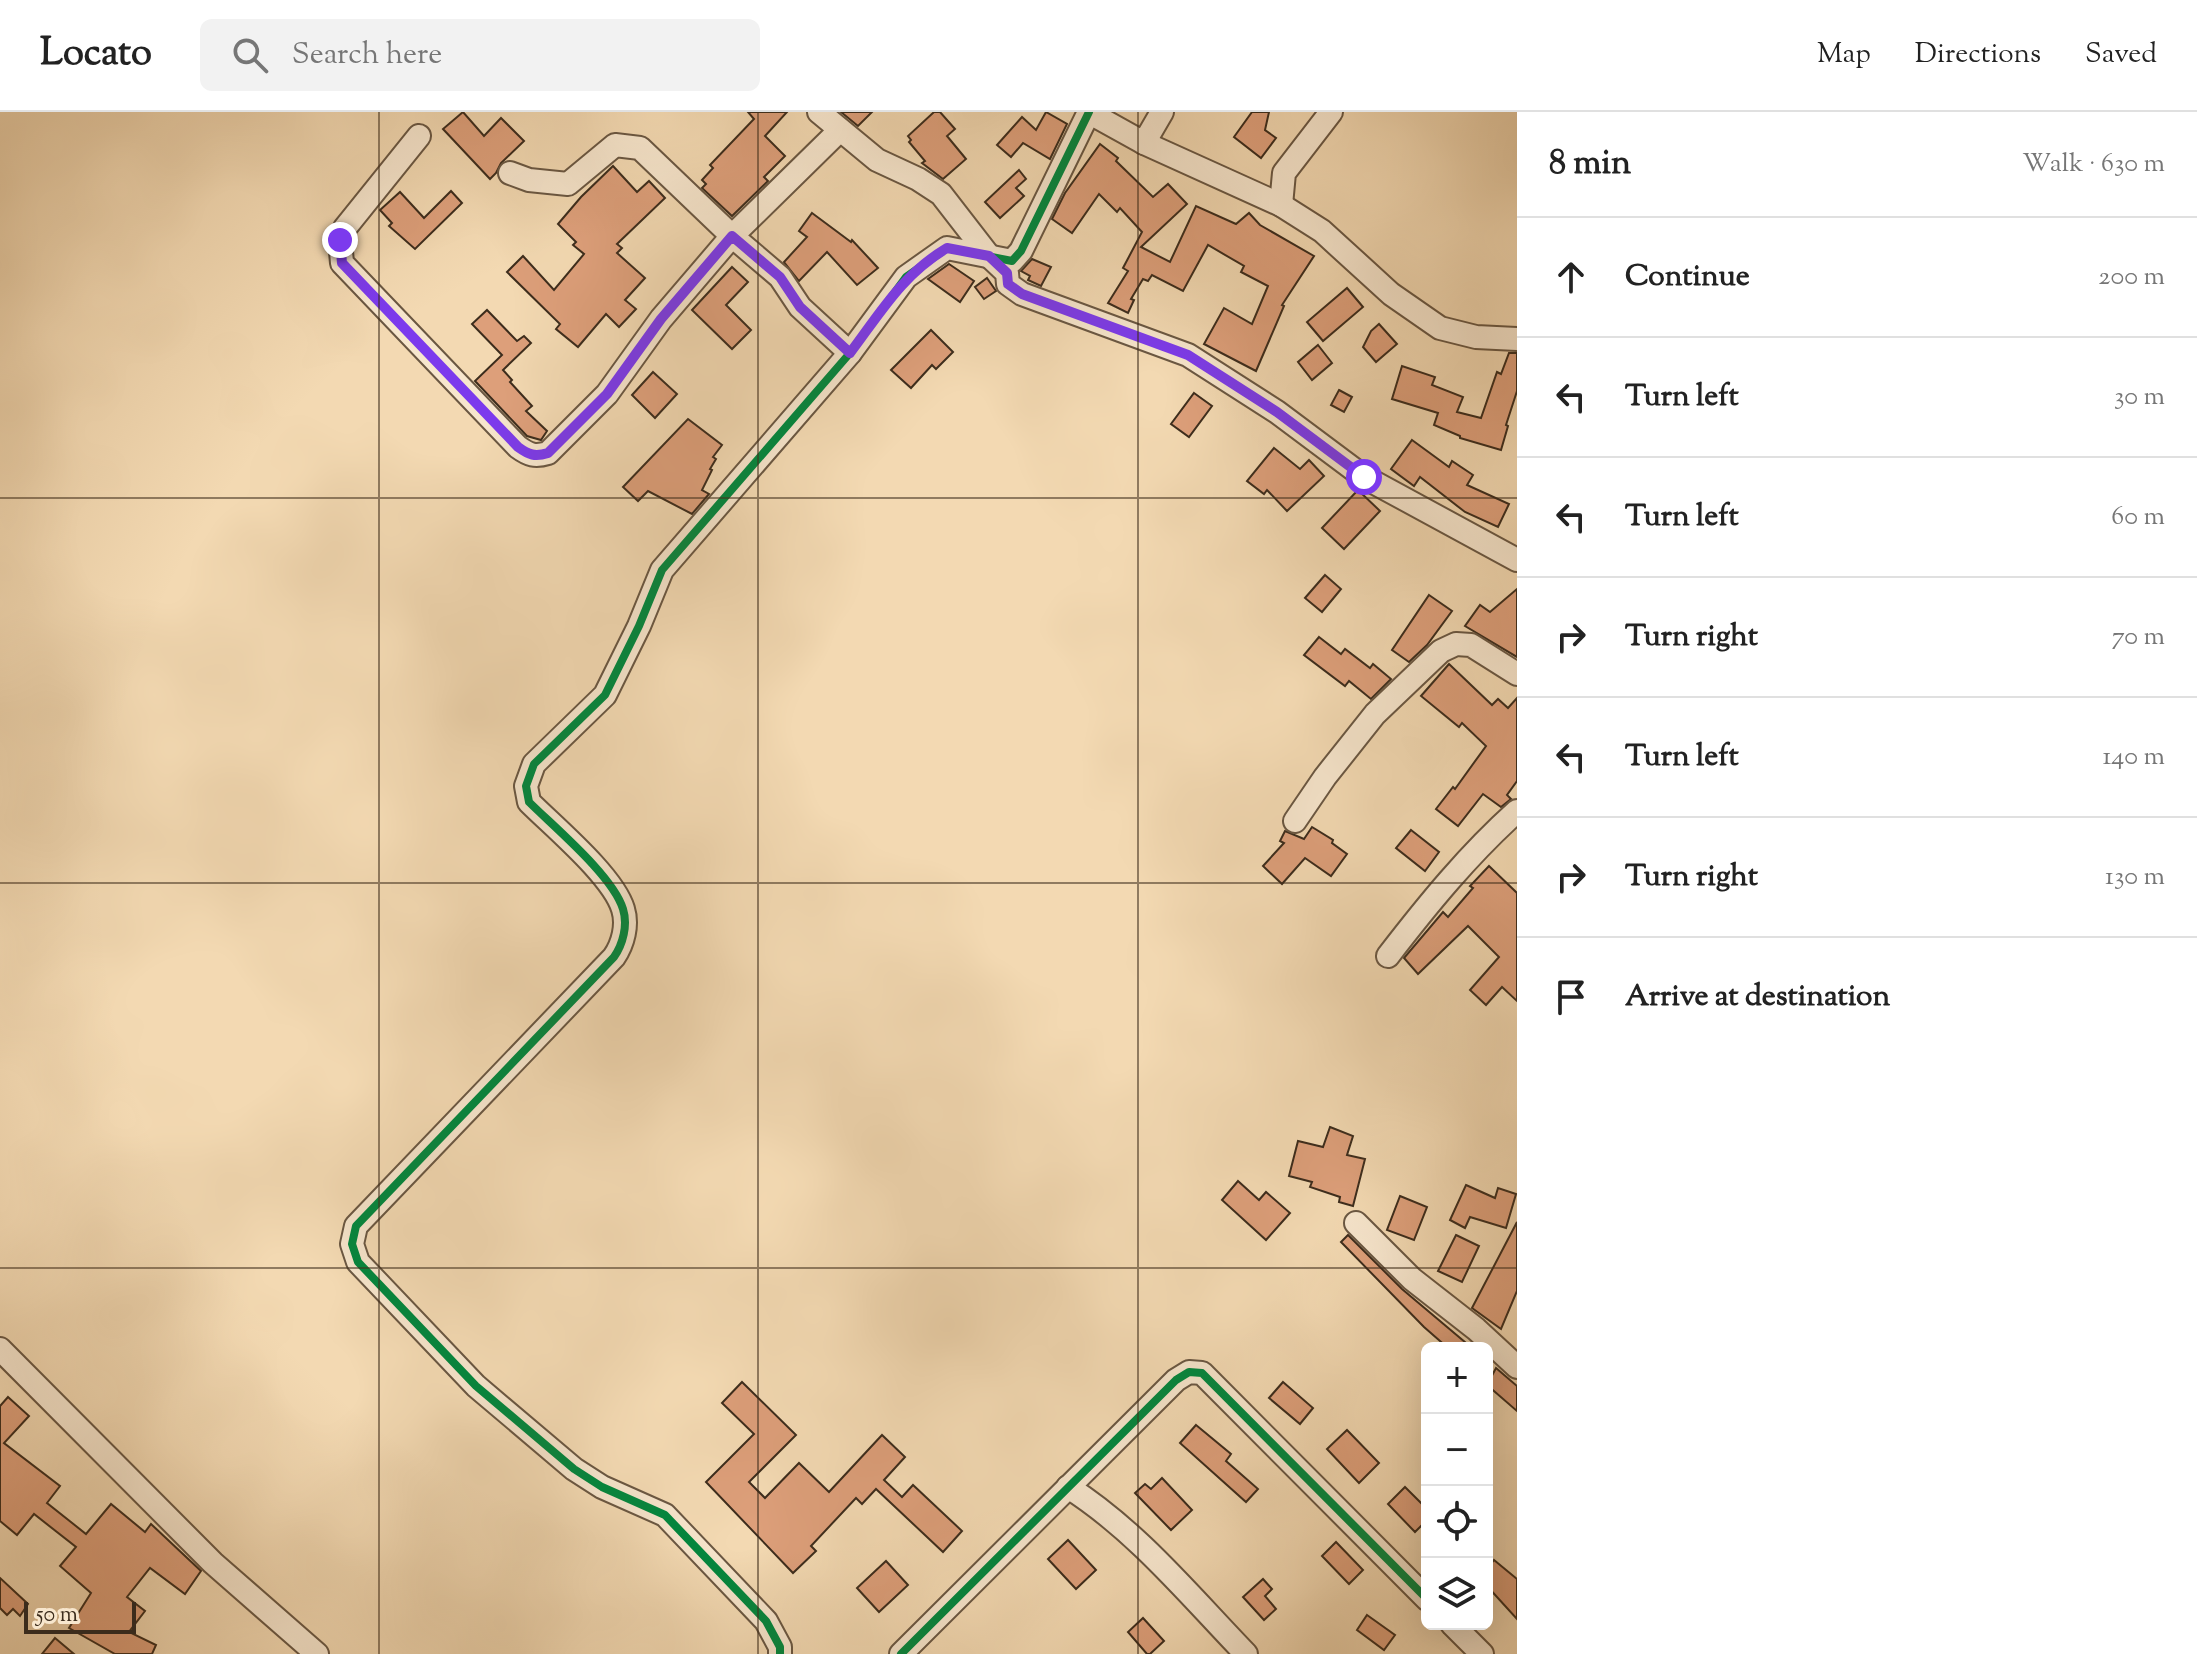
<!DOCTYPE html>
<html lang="en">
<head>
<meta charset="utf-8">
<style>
	:root { --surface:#fff; --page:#f2f2f2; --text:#222; --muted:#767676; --line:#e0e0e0 }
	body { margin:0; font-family:"Sorts Mill Goudy",serif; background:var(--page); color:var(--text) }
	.controls { position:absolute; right:24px; bottom:24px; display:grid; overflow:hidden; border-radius:12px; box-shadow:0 8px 32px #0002 }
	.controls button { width:72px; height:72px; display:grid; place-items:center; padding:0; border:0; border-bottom:2px solid var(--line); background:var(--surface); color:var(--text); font:40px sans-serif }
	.scale { position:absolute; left:24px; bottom:20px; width:112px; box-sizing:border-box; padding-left:8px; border:4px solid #3c2c1c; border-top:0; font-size:22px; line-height:28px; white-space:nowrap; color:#3c2c1c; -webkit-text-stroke:6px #f7e6cd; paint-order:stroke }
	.stop { position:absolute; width:24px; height:24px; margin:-18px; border:6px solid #7c3aed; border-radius:50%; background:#fff }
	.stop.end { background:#7c3aed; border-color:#fff; box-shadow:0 2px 8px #0008 }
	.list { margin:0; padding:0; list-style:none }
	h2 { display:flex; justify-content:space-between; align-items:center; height:104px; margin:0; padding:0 32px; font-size:34px }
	h2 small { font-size:26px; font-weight:400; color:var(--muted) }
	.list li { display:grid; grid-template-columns:52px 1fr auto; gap:24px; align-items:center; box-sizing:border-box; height:120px; padding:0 32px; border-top:2px solid var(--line) }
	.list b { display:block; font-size:30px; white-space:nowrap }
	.list em { font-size:26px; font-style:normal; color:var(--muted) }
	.icon { flex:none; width:44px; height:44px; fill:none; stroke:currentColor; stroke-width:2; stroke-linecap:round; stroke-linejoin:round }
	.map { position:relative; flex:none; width:1517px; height:1542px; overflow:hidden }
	header { display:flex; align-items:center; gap:48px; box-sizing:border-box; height:112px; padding:0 40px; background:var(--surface); border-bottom:2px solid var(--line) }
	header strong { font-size:38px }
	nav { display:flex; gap:44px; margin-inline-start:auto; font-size:28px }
	.search { width:560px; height:72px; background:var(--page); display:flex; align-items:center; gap:20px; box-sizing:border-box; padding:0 28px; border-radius:12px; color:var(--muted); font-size:30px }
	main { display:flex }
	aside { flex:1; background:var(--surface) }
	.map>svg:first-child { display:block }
	.building { fill:#dd9f7a; stroke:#3c2c1c; stroke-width:2 }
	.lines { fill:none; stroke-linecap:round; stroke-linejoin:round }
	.minor-casing { stroke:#6a5742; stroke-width:26 }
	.minor { stroke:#f7e6cd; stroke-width:22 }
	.cycleway-casing { stroke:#f7e6cd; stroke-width:13 }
	.cycleway { stroke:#00873e; stroke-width:8 }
	.route { stroke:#7c3aed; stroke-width:10 }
	.grid { fill:none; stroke:#3c2c1c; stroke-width:2; stroke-opacity:0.55 }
</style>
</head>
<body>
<header>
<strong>Locato</strong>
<div class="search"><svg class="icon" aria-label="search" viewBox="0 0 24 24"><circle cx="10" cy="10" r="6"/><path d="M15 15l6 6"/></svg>Search here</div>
<nav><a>Map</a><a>Directions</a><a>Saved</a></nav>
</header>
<main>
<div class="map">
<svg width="1517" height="1542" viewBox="0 0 1517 1542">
	<rect width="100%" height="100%" fill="#f3d9b2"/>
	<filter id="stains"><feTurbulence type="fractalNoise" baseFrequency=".0025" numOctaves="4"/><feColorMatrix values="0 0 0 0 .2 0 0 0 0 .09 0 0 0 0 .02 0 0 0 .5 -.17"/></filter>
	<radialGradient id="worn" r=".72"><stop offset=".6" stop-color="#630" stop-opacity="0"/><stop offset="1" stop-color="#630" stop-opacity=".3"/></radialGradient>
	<g class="building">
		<path d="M463 0 484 24 501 6 524 29 501 51 496 61 490 67 443 17Z"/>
		<path d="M748 0H787L765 24 785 44 764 65 768 69 732 104 702 76 706 72 702 68 713 56 710 53 754 7Z"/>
		<path d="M841 0H872L858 14Z"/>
		<path d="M934 0H940L955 17 947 24 966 47 943 67 922 51 925 49 909 30 911 28 908 24Z"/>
		<path d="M1046 0 1067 12 1050 47 1023 31 1011 45 997 33 1022 5 1036 18Z"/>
		<path d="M1252 0H1269L1265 18 1276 26 1261 46 1234 25Z"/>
		<path d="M1100 32 1118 46 1116 49 1153 85 1168 72 1187 92 1141 135 1170 150 1196 94 1236 112 1249 101 1260 113 1314 144 1282 193 1284 194 1256 259 1204 232 1224 196 1252 212 1268 174 1241 160 1244 154 1208 133 1183 179 1152 163 1148 169 1143 167 1131 187 1134 188 1128 201 1108 191 1128 159 1123 156 1142 120 1120 96 1117 100 1099 82 1072 121 1052 107 1065 81Z"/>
		<path d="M613 54 637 80 649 69 665 86 617 132 622 136 617 141 645 166 625 188 636 197 619 215 606 202 578 235 556 217 560 212 507 160 523 144 554 178 584 142 573 133 576 130 558 112 581 85Z"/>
		<path d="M1019 58 1026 67 1016 76 1024 84 1000 106 985 90Z"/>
		<path d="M451 79 462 91 415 137 389 114 392 111 380 98 400 80 424 106Z"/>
		<path d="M812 101 851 130 852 128 878 156 857 173 827 140 799 169 784 150 807 125 799 119Z"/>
		<path d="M1032 147 1051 155 1041 174 1028 168 1030 164 1021 159Z"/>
		<path d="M949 152 974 169 960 190 928 167Z"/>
		<path d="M732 155 748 170 726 193 751 218 732 237 692 198Z"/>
		<path d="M987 166 996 179 984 187 975 175Z"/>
		<path d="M1347 176 1363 195 1323 229 1307 210Z"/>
		<path d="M487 198 517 229 524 224 531 231 503 258 512 268 510 270 532 294 526 299 547 319 541 328 527 324 475 269 502 243 472 212Z"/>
		<path d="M1379 212 1397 232 1376 250 1363 235 1371 219Z"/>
		<path d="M931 218 953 240 936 257 932 253 911 276 891 258Z"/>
		<path d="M1318 233 1332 251 1312 268 1298 250Z"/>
		<path d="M1509 241H1517V279L1506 313 1508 314 1501 338 1460 326V324L1434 313 1438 301 1392 287 1402 254 1435 265 1432 273 1463 285 1457 300 1481 306 1497 260 1501 262Z"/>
		<path d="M653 260 677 282 655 306 632 283Z"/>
		<path d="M1339 278 1352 285 1344 300 1331 293Z"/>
		<path d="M1194 281 1212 294 1189 325 1171 312Z"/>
		<path d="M688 307 722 333 713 345 716 347 710 357 712 358 702 378 709 382 692 402 648 379 638 389 623 375Z"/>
		<path d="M1412 328 1449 355 1452 349 1473 363 1467 373 1509 392 1498 415 1465 400 1420 365 1414 374 1391 357Z"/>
		<path d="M1274 336 1300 357 1309 348 1324 364 1287 399 1267 378 1264 382 1247 369Z"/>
		<path d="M1358 378 1380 399 1344 437 1322 416Z"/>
		<path d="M1325 463 1341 477 1322 500 1305 486Z"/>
		<path d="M1517 477V545L1465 514 1480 493 1490 500Z"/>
		<path d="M1429 483 1452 499 1427 533 1409 550 1392 538Z"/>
		<path d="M1319 525 1341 542 1345 537 1370 556 1373 552 1391 567 1371 587 1349 569 1345 574 1304 543Z"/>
		<path d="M1449 552 1492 593 1498 587 1508 596 1517 586V669L1507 683 1511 687 1501 695 1483 682 1458 714 1436 697 1453 675 1455 677 1486 634 1462 611 1459 615 1421 584Z"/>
		<path d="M1312 715 1333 728 1332 731 1347 742 1331 764 1305 746 1282 772 1263 754 1284 731 1280 729 1285 719 1304 727Z"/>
		<path d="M1411 718 1439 740 1425 759 1396 736Z"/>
		<path d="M1489 754 1517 781V889L1502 875 1486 893 1470 878 1499 845 1468 814 1418 862 1404 846 1443 800 1448 805 1473 776 1470 774Z"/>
		<path d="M1330 1015 1353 1024 1347 1043 1365 1047 1353 1094 1339 1090 1340 1085 1310 1075 1312 1070 1289 1064 1298 1029 1323 1035Z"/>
		<path d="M1238 1069 1259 1088 1266 1080 1290 1101 1266 1128 1222 1088Z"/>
		<path d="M1466 1073 1495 1086 1498 1076 1516 1082 1506 1116 1470 1105 1465 1116 1450 1108Z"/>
		<path d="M1400 1084 1427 1095 1414 1128 1387 1118Z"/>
		<path d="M1517 1110V1179L1501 1217 1472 1196Z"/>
		<path d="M1348 1123 1402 1177 1472 1236H1448L1424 1215 1341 1130Z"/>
		<path d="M1456 1123 1479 1134 1462 1170 1438 1159Z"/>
		<path d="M1496 1256 1517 1274V1299L1487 1273Z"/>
		<path d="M742 1270 796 1323 749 1370 765 1386 799 1351 829 1380 882 1323 905 1345 884 1368 902 1385 913 1373 962 1419 943 1440 876 1377 862 1392 856 1386 811 1434 816 1439 793 1461 706 1370 754 1322 722 1291Z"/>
		<path d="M1283 1270 1313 1296 1300 1312 1269 1286Z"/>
		<path d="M8 1285 29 1304 4 1331 60 1374 47 1391 86 1422 111 1392 145 1420 151 1412 201 1459 185 1482 150 1456 127 1485 145 1499 129 1520 156 1533 152 1542H115L69 1516 91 1481 60 1454 76 1435 34 1402 17 1423 0 1409V1294Z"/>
		<path d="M1196 1313 1231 1342 1226 1349 1258 1377 1246 1390 1180 1331Z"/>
		<path d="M1347 1318 1379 1351 1359 1371 1327 1337Z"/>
		<path d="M1162 1366 1192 1398 1171 1418 1135 1381 1145 1372 1151 1377Z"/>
		<path d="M1405 1375 1427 1397V1408L1415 1420 1388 1392Z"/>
		<path d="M1068 1428 1096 1458 1076 1477 1048 1447Z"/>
		<path d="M1336 1430 1363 1458 1349 1472 1322 1444Z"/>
		<path d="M1494 1448 1517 1467V1507L1487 1474V1457Z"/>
		<path d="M886 1449 908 1473 879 1500 857 1476Z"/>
		<path d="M0 1466 28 1492 20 1504 13 1497 7 1503 0 1496Z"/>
		<path d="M1263 1467 1272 1477 1265 1484 1276 1497 1264 1508 1243 1485Z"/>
		<path d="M1367 1503 1395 1523 1384 1538 1357 1518Z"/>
		<path d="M1143 1506 1164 1529 1150 1542H1147L1128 1520Z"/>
		<path d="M55 1526 74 1542H42Z"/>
	</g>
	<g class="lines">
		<defs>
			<g id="minor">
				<path d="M819 0 877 48 918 67 941 82 989 144 1007 161 1008 172 1022 182 1188 243 1277 300 1364 365 1517 448"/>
				<path d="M1088 0 1144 31 1281 93 1322 119 1391 182 1440 216 1476 225 1517 227"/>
				<path d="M419 24 345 116 340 128 342 151 518 335C529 343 535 345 548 341L607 282 661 207 732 124 840 18"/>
				<path d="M1144 31 1162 0"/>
				<path d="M510 61 529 68 568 72 615 33 640 36 732 124 780 165 800 195 850 241"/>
				<path d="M1281 93 1284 61 1331 0"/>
				<path d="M1295 709 1325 665 1375 602 1441 539 1456 532 1471 533 1517 562"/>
				<path d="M1388 844C1428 792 1469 742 1517 699"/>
				<path d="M1356 1111 1412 1167 1476 1217 1517 1255"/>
				<path d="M0 1237 213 1451 317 1542"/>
				<path d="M1068 1375C1136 1418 1190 1484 1246 1542"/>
				<path d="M1452 1512 1482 1542"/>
				<path d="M780 1542V1535L766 1509 665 1403 602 1375 574 1357 476 1274 358 1150 352 1132 356 1114 614 845C623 832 628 813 623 797 613 764 554 715 529 690L526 674 534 652 605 583 639 514 662 458 850 241 906 165 947 136 1012 149 1021 139 1089 0"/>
				<path d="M901 1542 1176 1268 1189 1260 1202 1261 1427 1487"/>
			</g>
		</defs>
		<use href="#minor" class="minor-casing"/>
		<use href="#minor" class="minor"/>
		<defs>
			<g id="cycleway">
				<path d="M780 1542V1535L766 1509 665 1403 602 1375 574 1357 476 1274 358 1150 352 1132 356 1114 614 845C623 832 628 813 623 797 613 764 554 715 529 690L526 674 534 652 605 583 639 514 662 458 850 241 906 165 947 136 1012 149 1021 139 1089 0"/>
				<path d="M901 1542 1176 1268 1189 1260 1202 1261 1427 1487"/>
			</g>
		</defs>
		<use href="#cycleway" class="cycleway-casing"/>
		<use href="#cycleway" class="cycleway"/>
	</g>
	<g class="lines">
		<path class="route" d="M340 128 342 151 518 335C529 343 535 345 548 341L607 282 661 207 732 124 780 165 800 195 850 241C881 200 902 163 947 136L989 144 1007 161 1008 172 1022 182 1188 243 1277 300 1364 365"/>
	</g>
	<path class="grid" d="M379 0V1542M758 0V1542M1138 0V1542M0 386H1517M0 771H1517M0 1156H1517"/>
	<rect width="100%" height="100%" filter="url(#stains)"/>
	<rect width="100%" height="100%" fill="url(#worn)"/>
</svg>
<div class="controls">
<button>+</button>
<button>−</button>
<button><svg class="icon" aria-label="locate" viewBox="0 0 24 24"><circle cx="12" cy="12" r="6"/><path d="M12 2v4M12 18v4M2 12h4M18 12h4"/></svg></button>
<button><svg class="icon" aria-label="layers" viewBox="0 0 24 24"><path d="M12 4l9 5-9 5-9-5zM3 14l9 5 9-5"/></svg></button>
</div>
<div class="scale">50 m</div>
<div class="stop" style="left:1364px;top:365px"></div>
<div class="stop end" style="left:340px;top:128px"></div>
</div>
<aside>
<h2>8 min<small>Walk · 630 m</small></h2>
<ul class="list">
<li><svg class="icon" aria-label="ahead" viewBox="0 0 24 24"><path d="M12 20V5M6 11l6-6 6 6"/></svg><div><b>Continue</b></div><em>200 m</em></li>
<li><svg class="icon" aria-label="left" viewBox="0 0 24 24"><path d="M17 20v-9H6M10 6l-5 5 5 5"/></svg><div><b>Turn left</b></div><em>30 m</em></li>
<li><svg class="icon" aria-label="left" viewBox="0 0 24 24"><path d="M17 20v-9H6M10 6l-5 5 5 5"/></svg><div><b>Turn left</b></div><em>60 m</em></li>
<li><svg class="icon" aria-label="right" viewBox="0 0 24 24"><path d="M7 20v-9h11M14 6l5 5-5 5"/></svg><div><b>Turn right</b></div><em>70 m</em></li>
<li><svg class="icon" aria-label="left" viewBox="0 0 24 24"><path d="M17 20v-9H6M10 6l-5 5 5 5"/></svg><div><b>Turn left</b></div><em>140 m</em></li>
<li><svg class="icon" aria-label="right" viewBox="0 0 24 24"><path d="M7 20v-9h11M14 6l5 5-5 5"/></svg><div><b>Turn right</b></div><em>130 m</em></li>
<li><svg class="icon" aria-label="arrive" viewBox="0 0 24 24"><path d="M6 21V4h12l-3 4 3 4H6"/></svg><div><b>Arrive at destination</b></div></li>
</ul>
</aside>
</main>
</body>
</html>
